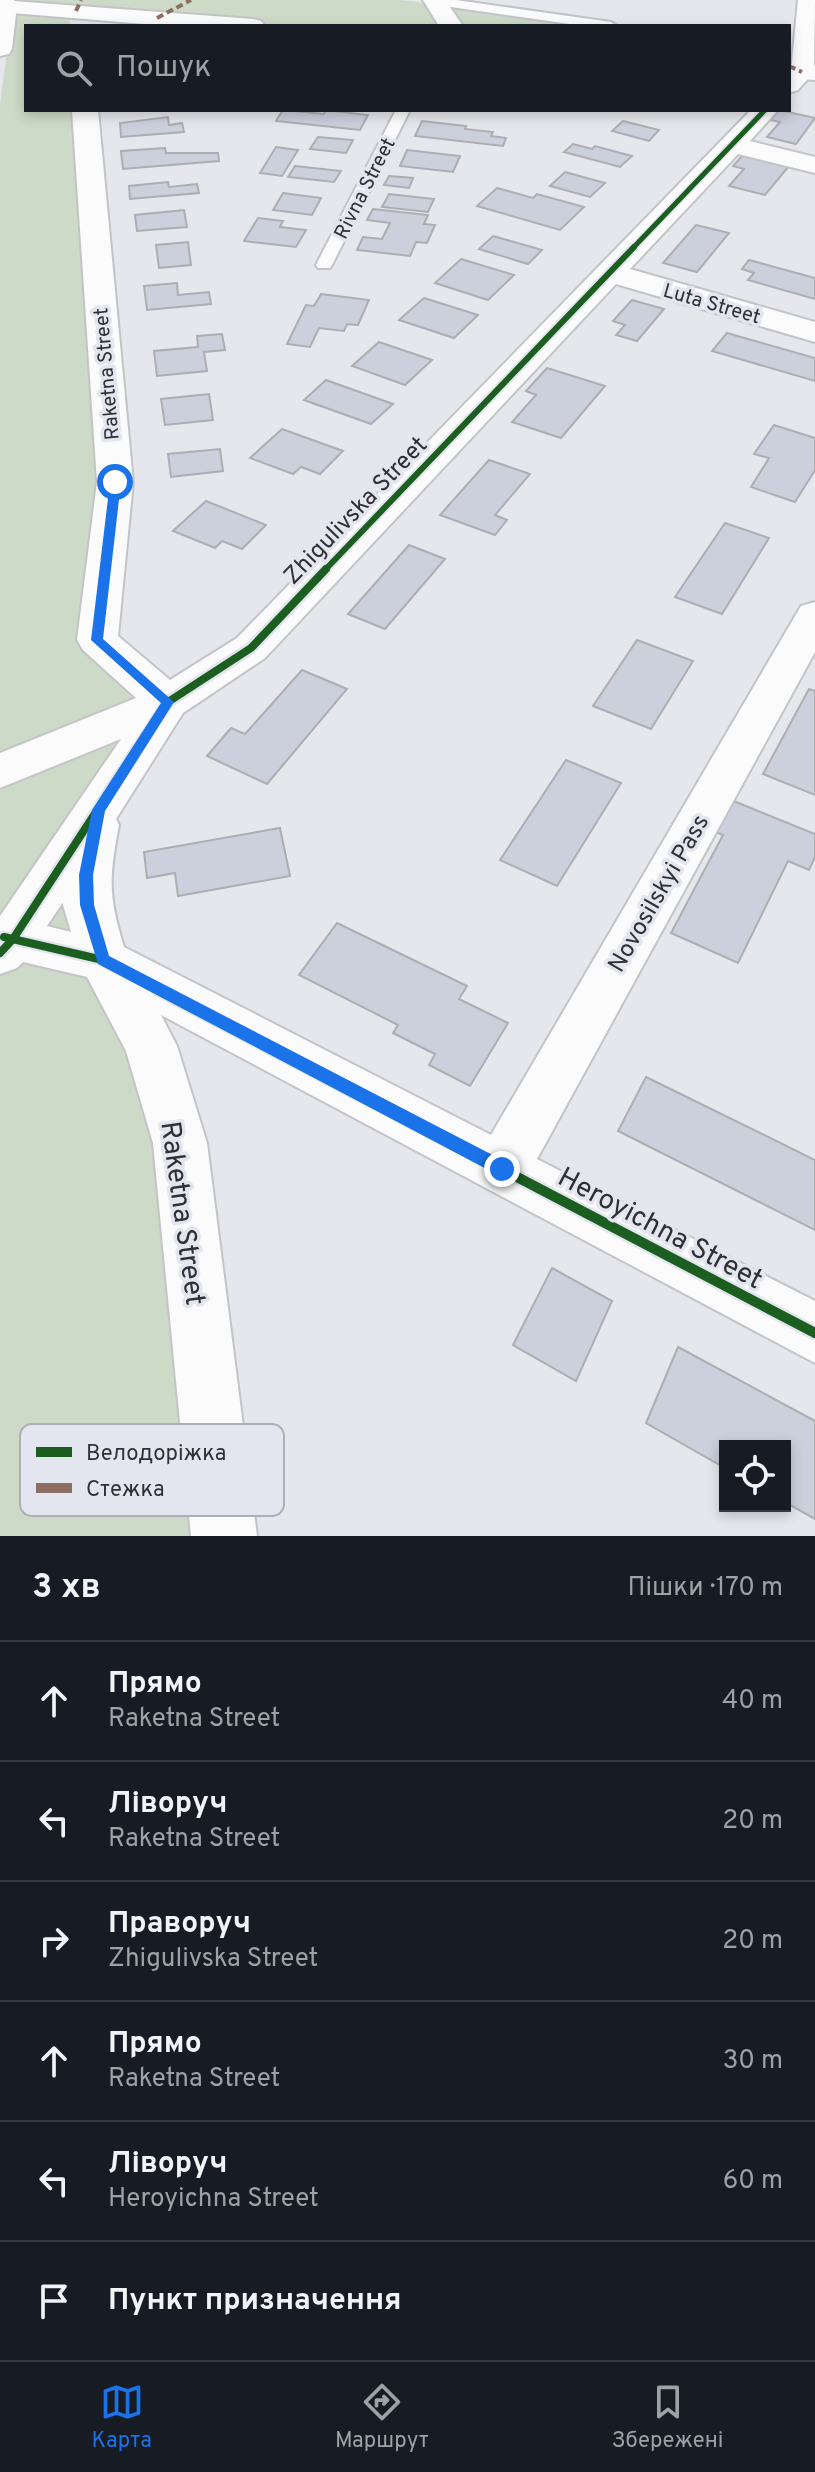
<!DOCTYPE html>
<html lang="uk">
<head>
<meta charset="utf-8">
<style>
	:root { --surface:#171b24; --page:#242831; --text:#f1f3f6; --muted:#9ea1a6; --line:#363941; --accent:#1a73e8 }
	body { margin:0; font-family:Overpass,sans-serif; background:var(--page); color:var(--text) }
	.controls { position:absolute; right:24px; bottom:24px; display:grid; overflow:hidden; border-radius:0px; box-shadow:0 4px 12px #0003 }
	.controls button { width:72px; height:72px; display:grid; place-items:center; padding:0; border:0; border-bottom:2px solid var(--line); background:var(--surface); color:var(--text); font:40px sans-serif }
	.stop { position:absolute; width:24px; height:24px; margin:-18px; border:6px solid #1a73e8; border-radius:50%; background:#fff }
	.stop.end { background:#1a73e8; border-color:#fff; box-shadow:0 2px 8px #0008 }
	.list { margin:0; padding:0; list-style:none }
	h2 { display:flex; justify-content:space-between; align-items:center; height:104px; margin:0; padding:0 32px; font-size:34px }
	h2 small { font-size:26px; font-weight:400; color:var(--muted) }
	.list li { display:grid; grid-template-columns:52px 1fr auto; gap:24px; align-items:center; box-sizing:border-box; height:120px; padding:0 32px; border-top:2px solid var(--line) }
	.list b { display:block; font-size:30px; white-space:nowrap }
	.list p { margin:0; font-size:26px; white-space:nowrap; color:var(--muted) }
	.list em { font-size:26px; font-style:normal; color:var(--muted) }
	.icon { flex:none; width:44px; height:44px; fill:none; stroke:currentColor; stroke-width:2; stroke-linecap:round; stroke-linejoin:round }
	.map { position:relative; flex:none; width:815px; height:1536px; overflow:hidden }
	.search { position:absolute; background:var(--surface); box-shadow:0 4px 12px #0003; left:24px; right:24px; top:24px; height:88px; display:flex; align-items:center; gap:20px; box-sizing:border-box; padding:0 28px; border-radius:0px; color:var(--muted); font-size:30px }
	.sheet { height:824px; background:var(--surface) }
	nav { display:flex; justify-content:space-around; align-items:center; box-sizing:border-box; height:112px; border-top:2px solid var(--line); background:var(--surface); font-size:22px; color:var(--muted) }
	nav a { display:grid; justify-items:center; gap:4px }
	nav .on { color:var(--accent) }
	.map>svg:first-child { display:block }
	.green { fill:#ccdac7 }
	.building { fill:#cccfdc; stroke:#adaeb1; stroke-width:2 }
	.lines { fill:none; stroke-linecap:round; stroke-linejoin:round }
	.service-casing { stroke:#c3c4c7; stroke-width:4 }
	.minor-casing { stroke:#c3c4c7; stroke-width:4 }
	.tertiary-casing { stroke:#c3c4c7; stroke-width:4 }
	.service { fill:#fbfbfc; fill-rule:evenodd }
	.minor { fill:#fbfbfc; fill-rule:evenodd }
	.tertiary { fill:#fbfbfc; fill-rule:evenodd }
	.quiet { stroke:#8d6e63; stroke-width:4; stroke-dasharray:7 4; stroke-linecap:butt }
	.cycleway-far3-casing { stroke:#e3e6ef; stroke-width:8 }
	.cycleway-far2-casing { stroke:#e3e6ef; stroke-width:10 }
	.cycleway-far1-casing { stroke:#e3e6ef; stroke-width:13 }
	.cycleway-casing { stroke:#e3e6ef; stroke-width:15 }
	.cycleway-far3 { stroke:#1b5e20; stroke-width:5 }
	.cycleway-far2 { stroke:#1b5e20; stroke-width:6 }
	.cycleway-far1 { stroke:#1b5e20; stroke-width:8 }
	.cycleway { stroke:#1b5e20; stroke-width:10 }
	.route { fill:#1a73e8 }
	.labels { text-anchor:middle; stroke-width:7; stroke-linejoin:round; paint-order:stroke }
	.far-street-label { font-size:20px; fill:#2f3034; stroke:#e3e6ef }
	.street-label { font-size:24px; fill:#2f3034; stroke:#e3e6ef }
	.near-street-label { font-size:28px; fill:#2f3034; stroke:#e3e6ef }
	.key { fill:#e3e6ef; stroke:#adafb7; stroke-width:2 }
	.key-label { font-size:22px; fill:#2f3034 }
</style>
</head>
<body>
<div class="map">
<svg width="815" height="1536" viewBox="0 0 815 1536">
	<rect width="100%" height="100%" fill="#e6e7ec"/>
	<g class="green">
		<path d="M0 0H400L429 3 445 26H284L69 8 70 26H26V110H76L103 478 82 645 148 705 89 795 135 1051 164 1148 210 1536H0V105L13 4Z"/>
		<path d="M442 4 591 26H458Z"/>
	</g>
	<g class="building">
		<path d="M283 110 324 114 325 110 368 115 360 130 276 121Z"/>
		<path d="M779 110 815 118 796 144 767 137 780 122 771 120Z"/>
		<path d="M168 117 169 125 182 123 184 132 121 137 120 123Z"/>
		<path d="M422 121 466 126 465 129 493 132 491 136 506 138 503 146 415 136Z"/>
		<path d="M623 121 659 130 649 141 612 131Z"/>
		<path d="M318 137 353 140 346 153 310 149Z"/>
		<path d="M573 144 592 149 595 146 632 156 620 167 564 152Z"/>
		<path d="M276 147 298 150 282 176 260 173Z"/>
		<path d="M165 148 166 153H218L219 161 123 169 121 151Z"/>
		<path d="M407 150 460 156 453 172 400 166Z"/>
		<path d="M743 155 789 166 765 195 729 186 744 169 733 166Z"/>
		<path d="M295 166 341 171 334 182 288 177Z"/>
		<path d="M565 172 605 183 590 197 550 186Z"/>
		<path d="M389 176 413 178 409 188 384 185Z"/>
		<path d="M168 182 169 187 197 184 199 193 130 199 129 186Z"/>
		<path d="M497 188 533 198 537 194 584 207 560 230 477 206Z"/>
		<path d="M283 193 321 198 312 215 273 210Z"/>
		<path d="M389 194 434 199 428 212 382 207Z"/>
		<path d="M373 209 428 215 424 224 435 225 427 243 416 242 410 256 357 250 363 237 382 239 390 223 367 220Z"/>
		<path d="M184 210 187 227 137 231 135 215Z"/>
		<path d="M258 218 283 221 280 227 306 230 296 247 244 241Z"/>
		<path d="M696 225 729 233 697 272 663 263Z"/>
		<path d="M493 236 542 250 528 264 479 249Z"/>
		<path d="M188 242 191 265 159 268 156 245Z"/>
		<path d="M461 259 514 275 488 300 435 283Z"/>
		<path d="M749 260 815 278V299L748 280 754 273 742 269Z"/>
		<path d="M177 283 178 295 209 292 211 304 147 310 144 286Z"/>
		<path d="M321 294 369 300 358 325 347 324 344 331 319 328 310 347 287 344 306 305 314 306Z"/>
		<path d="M424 298 478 315 454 338 399 320Z"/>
		<path d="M632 300 664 309 637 341 616 335 625 325 613 321Z"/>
		<path d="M727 333 815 358V381L712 351Z"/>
		<path d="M222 334 225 350 204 352 207 371 157 376 154 351 198 347 197 336Z"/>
		<path d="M379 342 432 360 405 385 352 366Z"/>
		<path d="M547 368 605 386 561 438 512 422 536 395 526 391Z"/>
		<path d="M326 380 393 404 371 424 304 400Z"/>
		<path d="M209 394 213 420 165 425 161 399Z"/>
		<path d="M774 425 815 438V470L795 502 751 487 769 458 754 454Z"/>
		<path d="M282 429 343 451 320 474 301 467 293 474 250 458Z"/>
		<path d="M220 449 223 471 171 477 168 454Z"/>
		<path d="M489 460 530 474 495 515 507 520 495 535 440 515Z"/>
		<path d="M206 501 266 525 242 549 222 541 215 548 173 531Z"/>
		<path d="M725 523 769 538 722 614 675 597Z"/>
		<path d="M409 545 445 559 385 629 348 614Z"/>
		<path d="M637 640 693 661 651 729 593 706Z"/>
		<path d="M302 670 347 689 267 784 207 756 231 728 245 734Z"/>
		<path d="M809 689 815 691V795L763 774Z"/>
		<path d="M566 760 621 783 557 886 500 860Z"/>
		<path d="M726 798 815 834V857L809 870 788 861 738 963 671 933 723 835 709 829Z"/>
		<path d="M280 828 290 876 178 896 175 873 147 878 144 852Z"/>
		<path d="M337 923 467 986 459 999 508 1023 470 1086 429 1065 435 1054 393 1033 398 1025 299 975Z"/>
		<path d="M646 1077 815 1160V1230L618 1131Z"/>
		<path d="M552 1268 612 1301 576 1381 513 1345Z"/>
		<path d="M678 1347 815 1421V1519L785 1502V1446H725V1468L646 1423Z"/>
	</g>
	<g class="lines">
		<defs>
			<g id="service">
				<path d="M424 0H456L611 22 617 26H584L430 4Z"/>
				<path d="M396 110H410L332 265 330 268H318L316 265Z"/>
			</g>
			<g id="minor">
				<path d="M0 0H14L17 5 12 49 9 54 0 56Z"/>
				<path d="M423 0H445L463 26H439Z"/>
				<path d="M798 0H815L814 72 798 90 789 93Z"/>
				<path d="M72 110H98L133 482 118 636 170 680 237 638 751 110H778L750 141 815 157V173L738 154 630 269 815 322V342L616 284 265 658 183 713 116 819 119 825C109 877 108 896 124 947L491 1135 801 606 815 602V652L537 1159 815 1301V1363L161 1015 177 1046 207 1143 257 1536H191L153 1143 126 1051 87 977 23 962 17 968 0 974V916L121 739 0 788V753L136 698 83 650 77 640 97 482ZM63 902V905L71 932 47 926Z"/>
			</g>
			<g id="tertiary">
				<path d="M0 0 253 19 261 21 265 26H169L0 12Z"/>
				<path d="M789 64 815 66V80L789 78Z"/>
			</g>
		</defs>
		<use href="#service" class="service-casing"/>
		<use href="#minor" class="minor-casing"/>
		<use href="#tertiary" class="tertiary-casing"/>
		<use href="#service" class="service"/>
		<use href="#minor" class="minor"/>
		<use href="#tertiary" class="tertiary"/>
		<g class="quiet">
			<path d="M76 11 81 0"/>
			<path d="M157 18 191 0"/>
			<path d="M789 66 802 72"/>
		</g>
		<defs>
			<path id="cycleway-far3" d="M632 249 765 110"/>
			<path id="cycleway-far2" d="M324 571 634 247"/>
			<g id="cycleway-far1">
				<path d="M4 937 103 960 162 991"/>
				<path d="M0 953 13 939 168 702 251 648 326 569"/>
			</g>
			<path id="cycleway" d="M158 989 815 1333"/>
		</defs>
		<use href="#cycleway-far3" class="cycleway-far3-casing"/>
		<use href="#cycleway-far2" class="cycleway-far2-casing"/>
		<use href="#cycleway-far1" class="cycleway-far1-casing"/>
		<use href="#cycleway" class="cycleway-casing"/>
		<use href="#cycleway-far3" class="cycleway-far3"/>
		<use href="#cycleway-far2" class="cycleway-far2"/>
		<use href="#cycleway-far1" class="cycleway-far1"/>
		<use href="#cycleway" class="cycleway"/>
	</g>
	<path class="route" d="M115 478 121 482 103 639 174 702 105 811 93 875 94 905 109 956 508 1163V1174H496L98 964 80 905 79 875 92 810 161 703 91 640 110 482Z"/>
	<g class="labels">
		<g class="far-street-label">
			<text transform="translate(364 188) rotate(-63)" y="7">Rivna Street</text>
			<text transform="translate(712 303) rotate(16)" y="7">Luta Street</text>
			<text transform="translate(106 374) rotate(-95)" y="7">Raketna Street</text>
		</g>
		<g class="street-label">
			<text transform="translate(355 510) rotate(-46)" y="8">Zhigulivska Street</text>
			<text transform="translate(658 893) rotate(-60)" y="8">Novosilskyi Pass</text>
		</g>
		<g class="near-street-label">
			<text transform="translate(184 1213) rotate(82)" y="10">Raketna Street</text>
			<text transform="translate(661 1227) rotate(28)" y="10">Heroyichna Street</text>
		</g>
	</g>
	<rect x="20" y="1424" width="264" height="92" rx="12" class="key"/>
	<rect x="36" y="1447" width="36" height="10" fill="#1b5e20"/>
	<rect x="36" y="1483" width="36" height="10" fill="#8d6e63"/>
	<g class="key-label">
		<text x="86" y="1460">Велодоріжка</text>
		<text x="86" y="1496">Стежка</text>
	</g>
</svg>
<div class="controls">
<button><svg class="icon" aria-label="locate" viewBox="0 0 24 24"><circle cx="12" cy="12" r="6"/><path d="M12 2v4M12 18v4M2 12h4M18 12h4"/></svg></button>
</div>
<div class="stop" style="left:115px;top:482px"></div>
<div class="stop end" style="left:502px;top:1169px"></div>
<div class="search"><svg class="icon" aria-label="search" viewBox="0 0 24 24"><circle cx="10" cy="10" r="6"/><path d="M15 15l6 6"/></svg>Пошук</div>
</div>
<section class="sheet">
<h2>3 хв<small>Пішки · 170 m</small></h2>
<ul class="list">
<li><svg class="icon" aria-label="ahead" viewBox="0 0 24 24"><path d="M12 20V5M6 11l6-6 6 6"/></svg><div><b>Прямо</b><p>Raketna Street</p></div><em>40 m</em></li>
<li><svg class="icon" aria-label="left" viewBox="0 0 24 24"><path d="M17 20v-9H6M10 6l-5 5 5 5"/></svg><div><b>Ліворуч</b><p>Raketna Street</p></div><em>20 m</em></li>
<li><svg class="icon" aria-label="right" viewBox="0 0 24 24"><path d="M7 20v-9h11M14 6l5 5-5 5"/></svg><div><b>Праворуч</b><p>Zhigulivska Street</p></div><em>20 m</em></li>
<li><svg class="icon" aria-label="ahead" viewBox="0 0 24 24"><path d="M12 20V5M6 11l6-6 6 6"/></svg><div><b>Прямо</b><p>Raketna Street</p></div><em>30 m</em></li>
<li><svg class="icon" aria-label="left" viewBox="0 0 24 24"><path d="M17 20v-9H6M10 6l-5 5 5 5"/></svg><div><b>Ліворуч</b><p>Heroyichna Street</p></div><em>60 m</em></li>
<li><svg class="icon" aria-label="arrive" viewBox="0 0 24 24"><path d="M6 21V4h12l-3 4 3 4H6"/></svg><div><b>Пункт призначення</b></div></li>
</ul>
</section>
<nav>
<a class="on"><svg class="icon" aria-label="map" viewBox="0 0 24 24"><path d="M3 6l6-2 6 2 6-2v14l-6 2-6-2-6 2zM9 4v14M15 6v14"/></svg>Карта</a>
<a><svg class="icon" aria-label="directions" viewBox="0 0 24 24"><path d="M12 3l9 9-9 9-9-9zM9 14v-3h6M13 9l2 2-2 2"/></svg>Маршрут</a>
<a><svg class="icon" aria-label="saved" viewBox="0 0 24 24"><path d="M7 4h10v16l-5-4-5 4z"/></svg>Збережені</a>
</nav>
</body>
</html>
